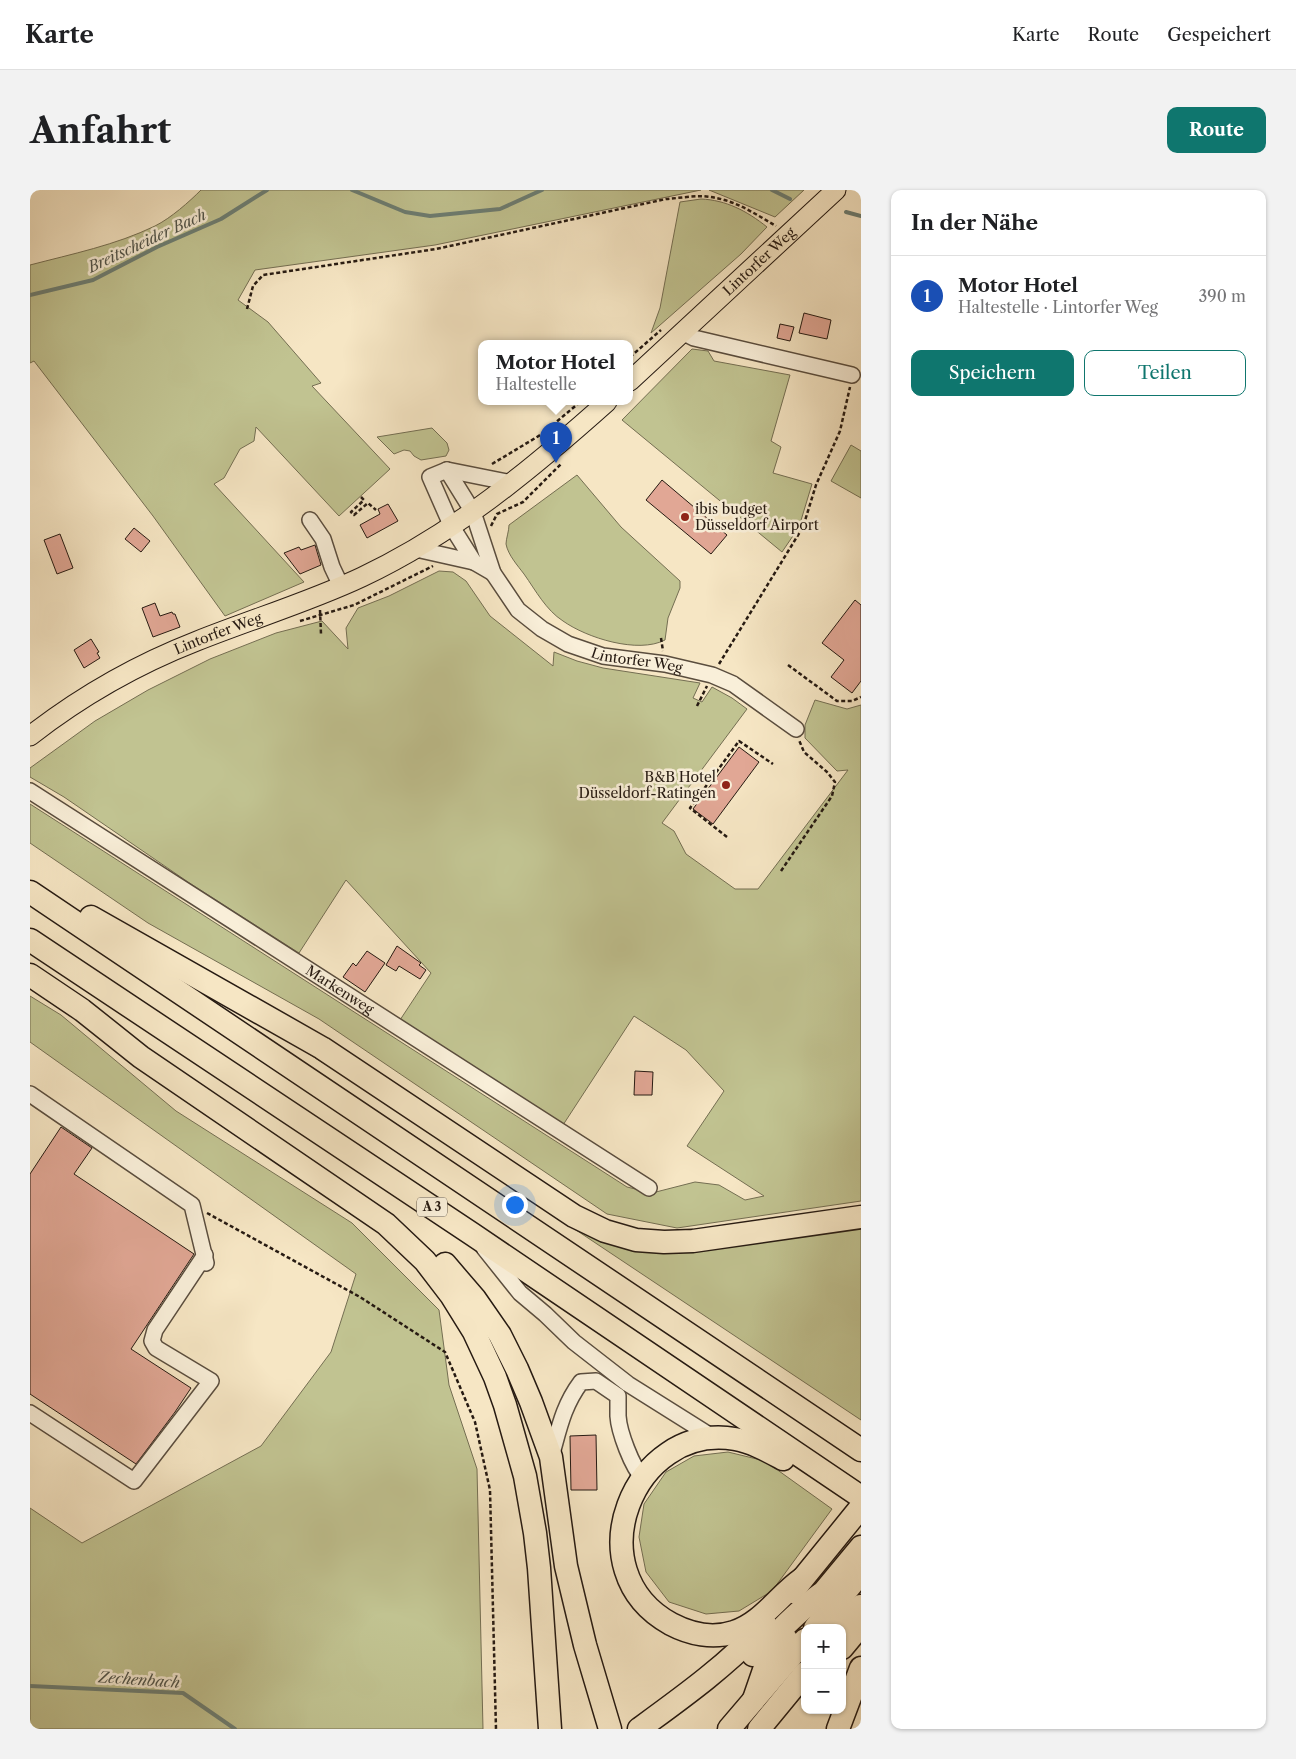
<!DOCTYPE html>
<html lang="de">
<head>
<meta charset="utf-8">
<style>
	:root { --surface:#fff; --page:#f2f2f2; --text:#202124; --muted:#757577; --line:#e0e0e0; --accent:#0f766e }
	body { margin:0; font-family:"Libre Caslon Text",serif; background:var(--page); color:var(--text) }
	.controls { position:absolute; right:15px; bottom:15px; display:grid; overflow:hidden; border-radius:10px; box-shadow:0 1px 4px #0004 }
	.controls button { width:45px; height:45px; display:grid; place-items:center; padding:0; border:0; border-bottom:1px solid var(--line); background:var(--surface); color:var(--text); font:25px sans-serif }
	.you { position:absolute; left:484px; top:1014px; width:18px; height:18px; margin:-12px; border:4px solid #fff; border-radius:50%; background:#1a73e8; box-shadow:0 0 0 8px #1a73e833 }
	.badge { display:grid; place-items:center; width:32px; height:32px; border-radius:50%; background:var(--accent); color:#fff; font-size:16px; font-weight:700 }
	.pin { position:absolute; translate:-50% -41px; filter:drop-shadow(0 1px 2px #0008) }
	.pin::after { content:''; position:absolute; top:26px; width:18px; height:15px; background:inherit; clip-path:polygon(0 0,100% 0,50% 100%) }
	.popup { position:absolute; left:448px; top:150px; width:155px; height:65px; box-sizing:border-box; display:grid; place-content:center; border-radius:10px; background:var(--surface); filter:drop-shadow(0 1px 4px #0005); font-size:16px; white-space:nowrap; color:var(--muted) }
	.popup b { font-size:19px; color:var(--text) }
	.popup::after { content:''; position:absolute; left:50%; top:100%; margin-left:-10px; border:10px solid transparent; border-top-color:var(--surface) }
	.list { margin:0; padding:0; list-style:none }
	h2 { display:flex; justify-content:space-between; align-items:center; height:65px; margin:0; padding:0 20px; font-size:21px }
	h2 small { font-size:16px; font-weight:400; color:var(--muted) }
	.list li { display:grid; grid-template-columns:32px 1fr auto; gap:15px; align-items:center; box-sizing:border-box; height:80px; padding:0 20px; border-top:1px solid var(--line) }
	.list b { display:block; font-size:19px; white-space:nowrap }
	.list p { margin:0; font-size:16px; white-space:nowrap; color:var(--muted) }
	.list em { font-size:16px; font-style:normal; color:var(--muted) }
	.actions { display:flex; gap:10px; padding:15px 20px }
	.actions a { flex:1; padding:11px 0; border:1px solid var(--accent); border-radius:10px; text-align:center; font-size:18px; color:var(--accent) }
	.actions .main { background:var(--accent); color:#fff }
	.map { position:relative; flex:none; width:831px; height:1539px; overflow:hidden; border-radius:10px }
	header { display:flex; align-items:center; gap:30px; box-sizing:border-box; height:70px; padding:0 25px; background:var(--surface); border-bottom:1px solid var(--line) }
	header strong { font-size:24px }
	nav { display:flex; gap:28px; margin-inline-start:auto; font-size:18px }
	.intro { display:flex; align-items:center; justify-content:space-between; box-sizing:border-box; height:120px; padding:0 30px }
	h1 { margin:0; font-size:35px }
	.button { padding:12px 22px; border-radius:10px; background:var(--accent); color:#fff; font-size:18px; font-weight:700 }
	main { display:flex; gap:30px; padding:0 30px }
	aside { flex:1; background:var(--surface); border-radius:10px; box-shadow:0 1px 4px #0004 }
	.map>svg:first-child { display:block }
	.green { fill:#c1c391; stroke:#746e52 }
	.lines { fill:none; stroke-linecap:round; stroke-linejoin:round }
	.stream { stroke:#6d7e73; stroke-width:4 }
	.building { fill:#e1a795; stroke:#261a12 }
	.minor-casing { stroke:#5a4d3e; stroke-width:18 }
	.major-casing { stroke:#261a12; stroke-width:21 }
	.highway-casing { stroke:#261a12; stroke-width:25 }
	.path { stroke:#261a12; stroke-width:2.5; stroke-dasharray:4 2.5; stroke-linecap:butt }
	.minor { stroke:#f9efd9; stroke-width:15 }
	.major { stroke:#f6e6c4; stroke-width:19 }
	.highway { stroke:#f6e6c4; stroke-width:22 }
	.poi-dot { fill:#8f2418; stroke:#f9efd9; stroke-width:2 }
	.labels { text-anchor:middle; stroke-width:5; stroke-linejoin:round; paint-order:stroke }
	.shield { fill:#f9efd9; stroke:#655a4e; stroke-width:1 }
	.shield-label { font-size:12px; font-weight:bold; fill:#261a12 }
	.street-label { font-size:14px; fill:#261a12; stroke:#f9efd9 }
	.poi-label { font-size:14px; fill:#261a12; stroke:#f9efd9; text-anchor:start }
	.water-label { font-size:15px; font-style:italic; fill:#50544b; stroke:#f9efd9 }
</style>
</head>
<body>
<header>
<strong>Karte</strong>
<nav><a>Karte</a><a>Route</a><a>Gespeichert</a></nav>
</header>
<div class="intro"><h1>Anfahrt</h1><a class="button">Route</a></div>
<main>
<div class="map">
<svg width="831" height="1539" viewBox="0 0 831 1539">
	<rect width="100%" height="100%" fill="#f6e6c4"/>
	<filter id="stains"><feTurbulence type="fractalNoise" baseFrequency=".004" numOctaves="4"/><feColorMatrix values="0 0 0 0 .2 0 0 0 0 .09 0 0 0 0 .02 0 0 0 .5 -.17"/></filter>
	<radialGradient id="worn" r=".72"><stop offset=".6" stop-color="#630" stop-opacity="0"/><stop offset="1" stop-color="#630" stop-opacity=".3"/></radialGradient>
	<g class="green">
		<path d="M171 0H671L405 55 225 80 208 110 238 132 291 193 282 196 360 279 309 326 226 237 224 251 210 259 194 288 184 294 274 392 195 426 123 326 4 171 0 173V75C42 64 86 55 125 36 141 28 159 12 171 0Z"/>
		<path d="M679 0H774L745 27Z"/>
		<path d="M671 9C696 10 717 21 737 37L711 64 621 143 630 118 650 12Z"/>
		<path d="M662 159 678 161 684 171 760 185 741 251 751 257 743 283 782 294 769 337 752 362 592 230Z"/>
		<path d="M402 238 417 253 419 260 416 266 391 270 384 266 380 261 374 260 364 264 347 247Z"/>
		<path d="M821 255 831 261V308L801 291Z"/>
		<path d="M547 285 591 337 650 391V398L638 428 635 450C608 464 557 448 533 431 516 420 506 401 494 384 488 376 478 365 476 354 476 349 479 341 479 335Z"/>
		<path d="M409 381 423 382 436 391 460 426 523 476 524 462 547 471 573 478 670 493 663 508 672 512 682 497 702 508 717 519 632 633 644 641 656 664 705 699H728L818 580 807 581 775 548V535L785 510 817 519 831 515V1011L647 1038 577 1024 289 829 118 733 0 653V614L597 997 622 1003 665 992 689 995 715 1010 734 1006 657 956 694 901 656 860 604 826 533 935 370 830 401 783 316 690 269 763 158 692 34 607 0 587V578L65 531 118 500 180 469 246 443 292 431 318 459 316 438 328 418 359 406Z"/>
		<path d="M0 806 31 825 146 921 322 1033 409 1120 419 1195 447 1279 453 1539H0V1318L52 1353 231 1256 301 1162 326 1084 0 852Z"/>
		<path d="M193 806 574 1045 831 1030V1230L336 900 257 850Z"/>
		<path d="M698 1262 735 1271 802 1319 742 1401 709 1421 676 1424 639 1412 616 1382 609 1347 614 1314 636 1282 664 1266Z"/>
	</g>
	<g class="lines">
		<g class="stream">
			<path d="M322 0 375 22 400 26 470 19 512 0"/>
			<path d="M742 0 760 9"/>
			<path d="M816 22 831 26"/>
			<path d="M0 105 63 90 127 57 191 29 237 0"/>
			<path d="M0 1496 153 1503 205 1539"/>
		</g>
	</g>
	<g class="building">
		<path d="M774 123 801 130 797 149 769 143Z"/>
		<path d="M750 134 764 137 760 151 747 148Z"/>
		<path d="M632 290 697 345 681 364 616 310Z"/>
		<path d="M358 314 368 331 337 348 330 335 350 324 348 319Z"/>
		<path d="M104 338 120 351 111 362 95 349Z"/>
		<path d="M30 344 43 378 27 384 14 350Z"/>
		<path d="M285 355 291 375 270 384 254 363 269 357 271 360Z"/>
		<path d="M825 410 831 415V491L822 503 801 487 814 470 792 453Z"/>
		<path d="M125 413 130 426 142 422 143 424H145L150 437 123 447 112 418Z"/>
		<path d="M61 449 69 462 67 463 70 468 54 478 44 460Z"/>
		<path d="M709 557 729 572 683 634 663 619Z"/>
		<path d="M367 756 391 773 389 775 396 780 390 789 369 776 366 781 356 775Z"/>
		<path d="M337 761 355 773 335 802 313 787 323 773 326 776Z"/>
		<path d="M605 881 623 882 622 905H604Z"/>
		<path d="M31 937 62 958 44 984 164 1064 101 1159 161 1198 145 1222 106 1274 0 1204V984Z"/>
		<path d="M566 1245 567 1300H541L540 1246Z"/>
	</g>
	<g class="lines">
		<defs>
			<g id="minor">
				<path d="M652 142 664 148 822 185"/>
				<path id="s1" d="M417 280 443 322 463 383 488 420 512 439 538 454 573 466 635 474 682 485 703 494 766 539"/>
				<path d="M280 330 293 349 302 377 311 396"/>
				<path d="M386 359 444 372"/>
				<path d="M463 383 444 372 422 337 400 287 417 280 482 293"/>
				<path id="s2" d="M0 601 619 998"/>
				<path d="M0 904 162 1015 176 1073"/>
				<path d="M454 1058 490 1103 515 1124 544 1152 598 1194 684 1248"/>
				<path d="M0 1223 104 1291 181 1191 126 1158 122 1151 125 1140 175 1065"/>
				<path d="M521 1267C529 1239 533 1216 551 1192L566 1191 588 1206C588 1212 588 1219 588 1226 589 1242 602 1277 613 1288"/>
			</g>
			<g id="major">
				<path id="s3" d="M600 191 806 0"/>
				<path id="s4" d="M0 546C50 507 108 474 167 451 222 429 279 412 332 387 425 343 502 279 577 212"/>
			</g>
			<g id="highway">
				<path d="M0 702 831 1260"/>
				<path d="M61 727 292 858 544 1026 575 1041 606 1050 634 1052 663 1051 831 1027"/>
				<path d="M0 750 442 1044 831 1307"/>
				<path d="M0 785 52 820 111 867 356 1034 395 1071 421 1105 444 1142 465 1187 475 1215 495 1286 505 1343 509 1378 520 1539"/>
				<path d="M415 1074 445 1109 470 1145 487 1179 501 1212 521 1267 536 1376 555 1455 580 1539"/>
				<path d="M753 1269C738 1261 722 1252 705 1249 603 1232 544 1381 641 1434 660 1444 683 1449 704 1442 732 1433 748 1406 772 1389"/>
				<path d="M762 1402 831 1317"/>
				<path d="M782 1416 831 1357"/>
				<path d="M785 1438 831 1383"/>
				<path d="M812 1438 831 1416"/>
				<path d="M812 1458 831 1435"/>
				<path d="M723 1465C747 1445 766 1422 791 1404"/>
				<path d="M724 1509 734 1480 756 1449"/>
				<path d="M609 1539C653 1507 699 1474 735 1434"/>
				<path d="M699 1539 775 1450"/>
				<path d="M729 1539 775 1483"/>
				<path d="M808 1539 831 1478"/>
			</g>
		</defs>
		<use href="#minor" class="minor-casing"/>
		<use href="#major" class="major-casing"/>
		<use href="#highway" class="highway-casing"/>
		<g class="path">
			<path d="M217 119 223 96 233 85 406 59 636 9C652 8 670 4 686 8 708 12 727 25 746 36"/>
			<path d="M600 167 631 140"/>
			<path d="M462 274 512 244 550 212"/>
			<path d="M331 307 334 310 321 322 324 325 338 313 346 320"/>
			<path d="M461 336 467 324 493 312 532 273"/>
			<path d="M290 420 291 444"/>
			<path d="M270 431 324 415 403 376"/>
			<path d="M631 448 633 461"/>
			<path d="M689 474 773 337 786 295 810 241 820 197"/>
			<path d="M758 475 807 511H822L831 507"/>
			<path d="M667 516 677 496"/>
			<path d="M697 647 660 618 709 551 743 574"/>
			<path d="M751 681 802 606 805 592 797 582 774 562 769 550"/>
			<path d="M177 1023 330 1107 415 1162 445 1232 460 1300 466 1539"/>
		</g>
		<use href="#minor" class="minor"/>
		<use href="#major" class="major"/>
		<use href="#highway" class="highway"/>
	</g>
	<g class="poi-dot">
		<circle cx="655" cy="327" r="5"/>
		<circle cx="696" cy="595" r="5"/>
	</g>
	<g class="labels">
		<rect class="shield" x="387" y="1007.5" width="30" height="19" rx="4"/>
		<g class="shield-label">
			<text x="402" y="1021">A 3</text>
		</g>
		<g class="street-label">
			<text dy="5" stroke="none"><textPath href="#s3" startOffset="176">Lintorfer Weg</textPath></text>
			<text dy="5" stroke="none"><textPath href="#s4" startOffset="215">Lintorfer Weg</textPath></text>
			<text dy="5" stroke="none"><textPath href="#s1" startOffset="290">Lintorfer Weg</textPath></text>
			<text dy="5" stroke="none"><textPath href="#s2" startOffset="368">Markenweg</textPath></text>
		</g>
		<g class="poi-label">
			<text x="665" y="324">ibis budget<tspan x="665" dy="16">Düsseldorf Airport</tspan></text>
			<text x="686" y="592" text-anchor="end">B&amp;B Hotel<tspan x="686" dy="16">Düsseldorf-Ratingen</tspan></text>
		</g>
		<g class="water-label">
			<text transform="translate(117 51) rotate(-25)" y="5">Breitscheider Bach</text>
			<text transform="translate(109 1490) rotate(4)" y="5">Zechenbach</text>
		</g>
	</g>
	<rect width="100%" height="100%" filter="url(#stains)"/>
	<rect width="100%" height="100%" fill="url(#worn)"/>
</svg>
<div class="controls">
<button>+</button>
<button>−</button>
</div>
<div class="you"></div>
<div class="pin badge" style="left:526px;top:273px;background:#1a4fb4">1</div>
<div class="popup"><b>Motor Hotel</b>Haltestelle</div>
</div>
<aside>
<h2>In der Nähe<small></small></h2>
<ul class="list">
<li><span class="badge" style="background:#1a4fb4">1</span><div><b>Motor Hotel</b><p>Haltestelle · Lintorfer Weg</p></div><em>390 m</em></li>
</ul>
<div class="actions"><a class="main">Speichern</a><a>Teilen</a></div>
</aside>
</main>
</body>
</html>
